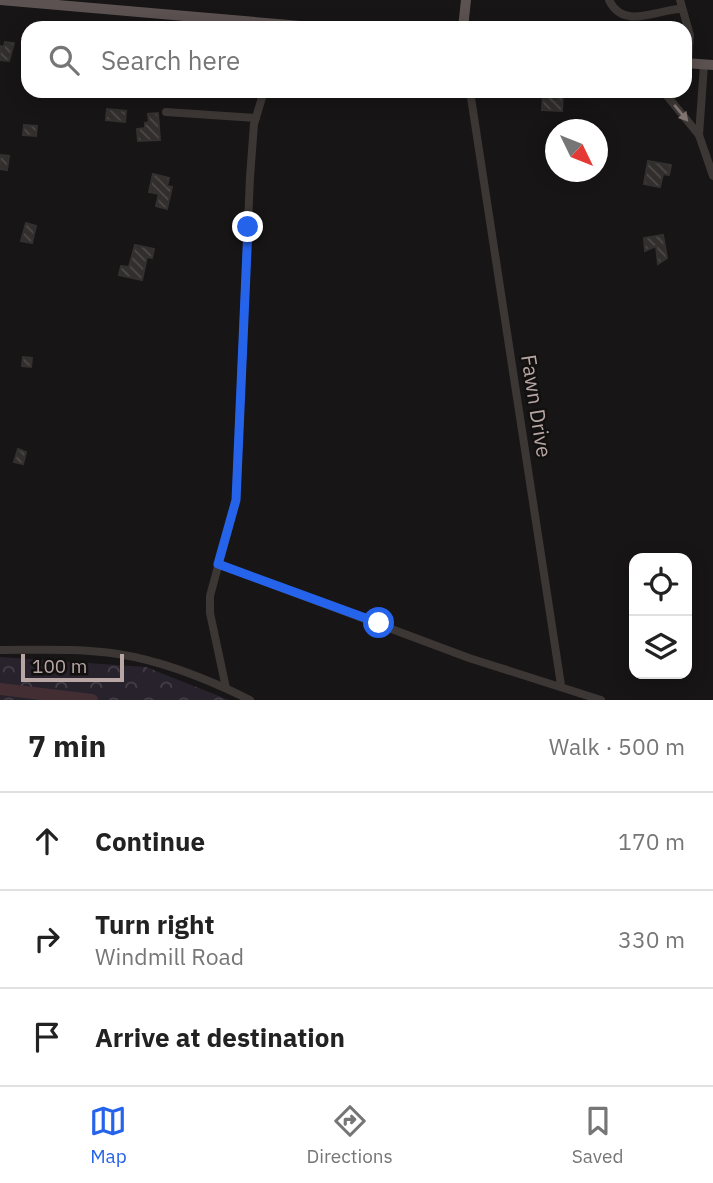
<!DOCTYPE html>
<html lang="en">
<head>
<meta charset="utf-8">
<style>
	:root { --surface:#fff; --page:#f6f6f6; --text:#222; --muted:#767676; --line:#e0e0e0; --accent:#2563eb }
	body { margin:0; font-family:"IBM Plex Sans",sans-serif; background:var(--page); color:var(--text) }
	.controls { position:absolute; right:21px; bottom:21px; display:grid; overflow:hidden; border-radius:14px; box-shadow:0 4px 18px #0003 }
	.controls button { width:63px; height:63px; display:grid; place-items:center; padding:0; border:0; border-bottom:2px solid var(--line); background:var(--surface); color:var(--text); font:35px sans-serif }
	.compass { position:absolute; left:545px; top:119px; width:63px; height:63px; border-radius:50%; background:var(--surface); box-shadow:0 4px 18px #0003; rotate:133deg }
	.scale { position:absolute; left:21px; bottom:18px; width:103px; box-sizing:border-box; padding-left:7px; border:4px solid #b8a6a5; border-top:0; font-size:19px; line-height:24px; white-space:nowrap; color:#b8a6a5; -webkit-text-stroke:5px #121110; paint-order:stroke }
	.stop { position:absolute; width:21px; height:21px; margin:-16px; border:5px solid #2563eb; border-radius:50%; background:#fff }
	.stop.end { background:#2563eb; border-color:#fff; box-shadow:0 2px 7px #0008 }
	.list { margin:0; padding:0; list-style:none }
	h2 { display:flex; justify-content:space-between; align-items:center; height:91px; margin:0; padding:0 28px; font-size:30px }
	h2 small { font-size:23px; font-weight:400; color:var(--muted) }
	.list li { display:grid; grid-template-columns:46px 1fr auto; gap:21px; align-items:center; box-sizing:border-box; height:98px; padding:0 28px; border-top:2px solid var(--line) }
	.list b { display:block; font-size:26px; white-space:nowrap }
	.list p { margin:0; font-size:23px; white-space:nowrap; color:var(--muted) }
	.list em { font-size:23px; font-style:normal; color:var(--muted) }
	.icon { flex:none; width:38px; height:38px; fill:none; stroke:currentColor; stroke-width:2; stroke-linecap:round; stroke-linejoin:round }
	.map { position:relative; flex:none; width:713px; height:700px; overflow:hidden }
	.search { position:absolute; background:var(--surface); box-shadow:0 4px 18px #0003; left:21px; right:21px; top:21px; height:77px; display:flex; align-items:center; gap:18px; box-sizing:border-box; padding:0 24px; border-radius:21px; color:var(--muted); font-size:26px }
	.sheet { height:385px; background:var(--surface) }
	nav { display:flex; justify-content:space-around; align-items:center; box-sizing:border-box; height:98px; border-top:2px solid var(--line); background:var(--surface); font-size:19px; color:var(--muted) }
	nav a { display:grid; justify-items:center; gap:4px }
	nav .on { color:var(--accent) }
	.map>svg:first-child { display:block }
	.park { fill:url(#park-crowns) }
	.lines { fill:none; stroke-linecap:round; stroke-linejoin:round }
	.river { stroke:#432f33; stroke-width:12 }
	.building { fill:url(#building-back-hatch); stroke:#33302f; stroke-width:2 }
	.minor { stroke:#3c3735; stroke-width:8 }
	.major { stroke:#5c5251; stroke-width:10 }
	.oneway { fill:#807473 }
	.route { stroke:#2563eb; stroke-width:9 }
	.labels { text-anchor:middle; stroke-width:5; stroke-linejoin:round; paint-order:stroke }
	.street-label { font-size:21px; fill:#b8a6a5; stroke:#121110 }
</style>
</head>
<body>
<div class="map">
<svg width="713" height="700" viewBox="0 0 713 700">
	<defs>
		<pattern id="park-crowns" width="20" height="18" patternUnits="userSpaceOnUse" patternTransform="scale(1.75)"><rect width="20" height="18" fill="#27222c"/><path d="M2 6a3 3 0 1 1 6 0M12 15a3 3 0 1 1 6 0" fill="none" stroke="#443f48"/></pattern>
		<pattern id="building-back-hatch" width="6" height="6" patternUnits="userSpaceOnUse" patternTransform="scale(1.75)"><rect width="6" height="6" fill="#312e2d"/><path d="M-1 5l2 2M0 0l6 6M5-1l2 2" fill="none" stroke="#4d4948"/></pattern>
	</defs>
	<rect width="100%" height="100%" fill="#171515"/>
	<path class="park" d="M0 657 146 667 229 700H0Z"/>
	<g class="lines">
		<path class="river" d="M0 689 92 700"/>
	</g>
	<g class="building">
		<path d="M5 42 14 43 9 61 0 60V46L4 47Z"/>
		<path d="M543 91 563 92 562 111 542 110Z"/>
		<path d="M107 109 126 111 125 122 106 120Z"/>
		<path d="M158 113 160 140 138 141 137 129 145 128V123L149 122 148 114Z"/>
		<path d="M24 125 37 126 36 136 23 135Z"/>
		<path d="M0 155 9 156 7 170 0 169Z"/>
		<path d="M648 161 671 165 669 175 663 174 660 187 644 184Z"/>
		<path d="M153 174 169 178 167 186 172 187 167 209 156 206 159 194 149 192Z"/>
		<path d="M26 223 36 226 32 243 21 241Z"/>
		<path d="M663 235 667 258 658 264 656 246 645 251 644 238Z"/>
		<path d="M135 245 154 249 152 258 147 257 142 280 119 275 121 266 129 267Z"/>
		<path d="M23 357 32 358 31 367 22 366Z"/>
		<path d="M18 449 26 452 23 464 14 462Z"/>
	</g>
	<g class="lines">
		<g class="minor">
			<path d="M609 0C623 30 656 10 680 9"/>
			<path d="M680 0 690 35 688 63"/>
			<path d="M704 65 699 135 713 176"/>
			<path d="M275 91H296"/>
			<path d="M470 91 561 685"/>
			<path d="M663 91 699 135"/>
			<path d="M166 112 256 118"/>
			<path d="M218 564 469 658 601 700"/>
			<path d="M0 650C39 650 79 648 118 654 163 661 210 680 250 700"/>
			<path d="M226 688 210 613V596L236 500 250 177 254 124 264 91"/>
		</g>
		<g class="major">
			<path d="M0 0 324 28"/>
			<path d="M463 28 466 0"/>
			<path d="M685 63 713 65"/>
		</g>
	</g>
	<defs><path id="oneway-solid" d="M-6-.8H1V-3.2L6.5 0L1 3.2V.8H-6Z" transform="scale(1.75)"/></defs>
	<use class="oneway" href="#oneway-solid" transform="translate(681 113) rotate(50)"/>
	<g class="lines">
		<path class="route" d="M248 227 236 500 218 564 379 623"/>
	</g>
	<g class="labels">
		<g class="street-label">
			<text transform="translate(536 406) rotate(81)" y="7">Fawn Drive</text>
		</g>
	</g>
</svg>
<div class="controls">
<button><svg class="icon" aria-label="locate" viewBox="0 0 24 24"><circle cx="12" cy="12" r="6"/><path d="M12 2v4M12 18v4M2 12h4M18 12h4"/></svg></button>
<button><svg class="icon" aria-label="layers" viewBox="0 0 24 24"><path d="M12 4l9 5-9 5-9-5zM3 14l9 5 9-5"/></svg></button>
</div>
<svg class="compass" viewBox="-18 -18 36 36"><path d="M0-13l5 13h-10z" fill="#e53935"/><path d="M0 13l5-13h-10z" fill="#767676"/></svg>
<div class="scale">100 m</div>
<div class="stop" style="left:379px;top:623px"></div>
<div class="stop end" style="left:248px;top:227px"></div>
<div class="search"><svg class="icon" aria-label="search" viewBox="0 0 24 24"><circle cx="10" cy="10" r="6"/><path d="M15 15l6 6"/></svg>Search here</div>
</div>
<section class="sheet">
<h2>7 min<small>Walk · 500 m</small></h2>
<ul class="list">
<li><svg class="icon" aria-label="ahead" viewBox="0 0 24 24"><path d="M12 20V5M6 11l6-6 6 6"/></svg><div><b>Continue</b></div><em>170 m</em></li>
<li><svg class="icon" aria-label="right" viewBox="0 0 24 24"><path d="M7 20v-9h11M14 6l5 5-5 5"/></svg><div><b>Turn right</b><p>Windmill Road</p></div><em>330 m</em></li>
<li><svg class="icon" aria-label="arrive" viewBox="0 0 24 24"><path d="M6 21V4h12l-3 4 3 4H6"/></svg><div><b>Arrive at destination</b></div></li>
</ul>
</section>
<nav>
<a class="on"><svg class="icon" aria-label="map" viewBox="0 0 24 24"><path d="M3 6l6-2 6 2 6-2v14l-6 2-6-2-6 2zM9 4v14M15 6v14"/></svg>Map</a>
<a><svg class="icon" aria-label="directions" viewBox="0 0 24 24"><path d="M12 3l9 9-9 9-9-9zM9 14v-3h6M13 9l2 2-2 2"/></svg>Directions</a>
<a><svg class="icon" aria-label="saved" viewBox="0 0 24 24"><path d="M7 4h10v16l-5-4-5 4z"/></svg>Saved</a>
</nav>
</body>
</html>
